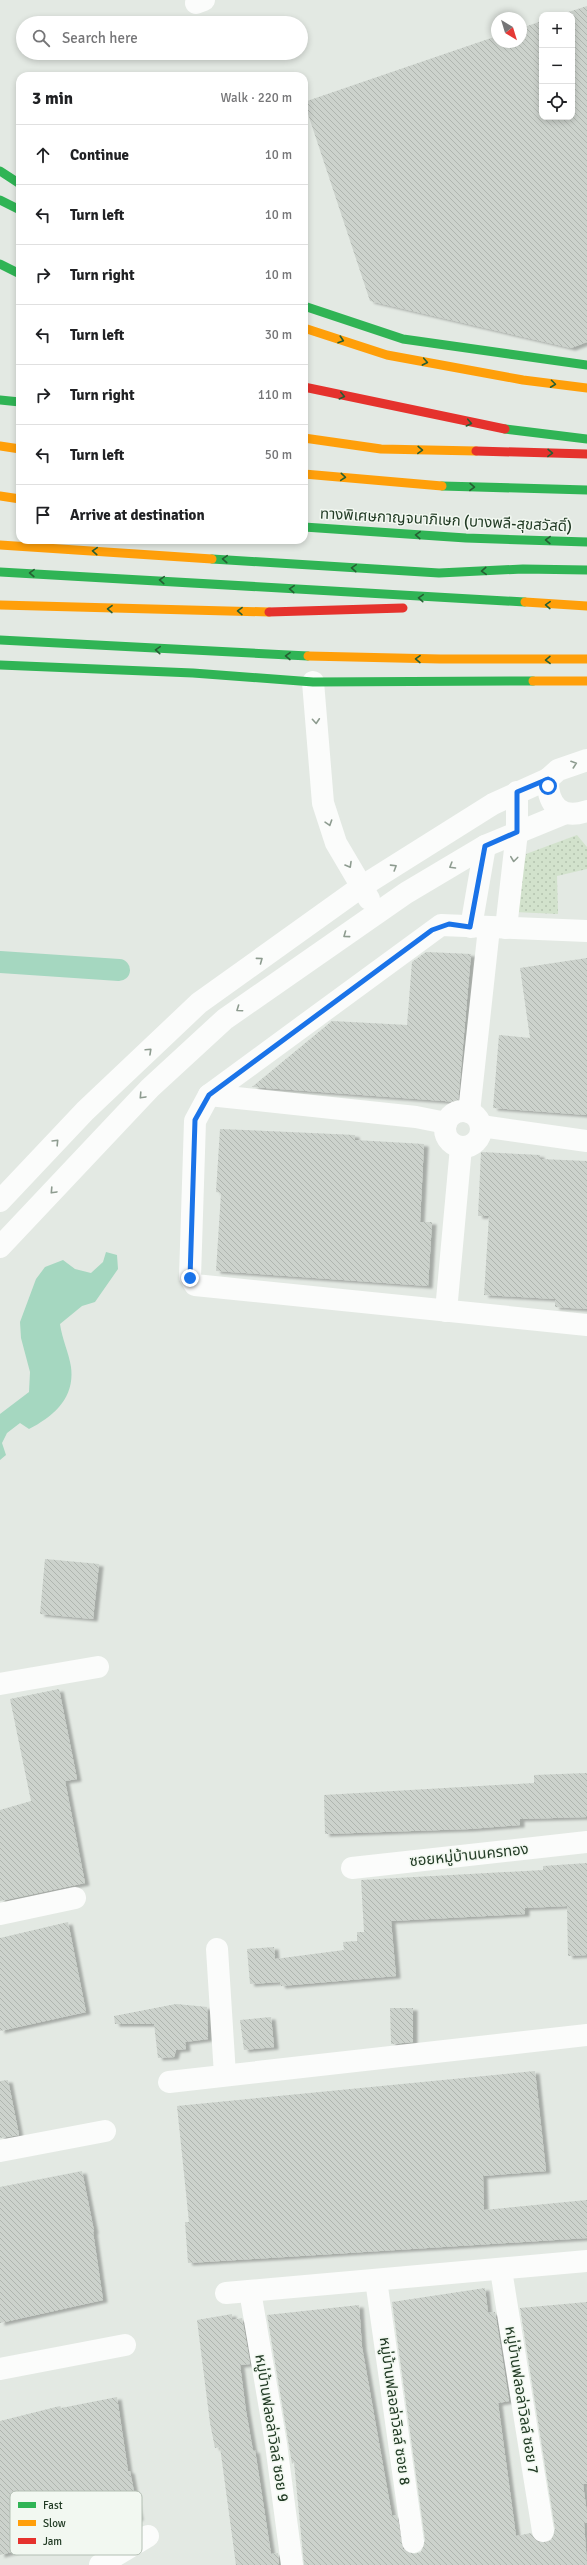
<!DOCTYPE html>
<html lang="en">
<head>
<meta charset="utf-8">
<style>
	:root { --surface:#fff; --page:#f2f2f2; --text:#202124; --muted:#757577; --line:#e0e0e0 }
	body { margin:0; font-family:Signika,"Noto Sans Thai",sans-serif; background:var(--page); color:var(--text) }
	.controls { position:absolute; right:12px; top:12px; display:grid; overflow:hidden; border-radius:8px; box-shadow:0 2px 6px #0003 }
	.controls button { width:36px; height:36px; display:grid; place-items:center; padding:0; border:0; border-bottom:1px solid var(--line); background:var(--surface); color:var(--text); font:20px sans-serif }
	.compass { position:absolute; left:491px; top:12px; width:36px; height:36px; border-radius:50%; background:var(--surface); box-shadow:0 2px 6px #0003; rotate:142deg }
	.stop { position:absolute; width:12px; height:12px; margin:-9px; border:3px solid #1a73e8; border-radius:50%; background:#fff }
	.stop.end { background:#1a73e8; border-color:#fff; box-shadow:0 1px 4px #0008 }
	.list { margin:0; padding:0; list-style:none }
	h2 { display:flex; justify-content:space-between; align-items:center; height:52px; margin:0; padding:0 16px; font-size:17px }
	h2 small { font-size:13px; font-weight:400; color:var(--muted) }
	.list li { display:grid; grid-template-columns:26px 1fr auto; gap:12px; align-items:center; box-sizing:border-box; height:60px; padding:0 16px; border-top:1px solid var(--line) }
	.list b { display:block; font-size:15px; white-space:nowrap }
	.list em { font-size:13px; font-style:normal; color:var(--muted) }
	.icon { flex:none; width:22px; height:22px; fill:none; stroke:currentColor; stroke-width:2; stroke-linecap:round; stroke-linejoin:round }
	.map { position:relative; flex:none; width:587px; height:2565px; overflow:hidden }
	.search { position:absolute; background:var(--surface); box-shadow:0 2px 6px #0003; left:16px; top:16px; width:292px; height:44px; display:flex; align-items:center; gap:10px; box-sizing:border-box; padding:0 14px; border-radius:22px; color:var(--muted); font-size:15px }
	.panel { position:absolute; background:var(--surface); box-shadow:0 2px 6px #0003; left:16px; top:72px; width:292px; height:472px; border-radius:12px }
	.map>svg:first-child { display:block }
	.park { fill:url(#park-dots) }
	.water { fill:#a5d7c0 }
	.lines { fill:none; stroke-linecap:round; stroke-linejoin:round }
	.canal { stroke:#a5d7c0; stroke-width:22 }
	.building { fill:url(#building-back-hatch); filter:url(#shadow) }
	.street { stroke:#fbfcfb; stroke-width:22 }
	.fast { stroke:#30b455; stroke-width:9 }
	.slow { stroke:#ff9f0a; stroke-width:9 }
	.jam { stroke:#e5322d; stroke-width:9 }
	.oneway { stroke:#265f33 }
	.oneway2 { stroke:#8e9c90 }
	.route { stroke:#1a73e8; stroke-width:5 }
	.labels { text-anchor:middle; stroke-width:3; stroke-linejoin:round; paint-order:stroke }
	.street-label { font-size:15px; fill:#223b25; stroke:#f2f8f1 }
	.key { fill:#f2f8f1; stroke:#b4bfb4; stroke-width:1 }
	.key-label { font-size:11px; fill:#223b25 }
</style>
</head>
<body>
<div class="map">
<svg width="587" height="2565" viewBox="0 0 587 2565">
	<defs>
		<pattern id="park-dots" width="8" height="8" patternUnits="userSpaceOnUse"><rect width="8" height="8" fill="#d2e2cc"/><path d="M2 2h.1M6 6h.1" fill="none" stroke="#b4c3af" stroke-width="1.8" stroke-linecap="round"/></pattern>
		<pattern id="building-back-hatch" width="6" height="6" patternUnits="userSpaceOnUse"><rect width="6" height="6" fill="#ccd2cc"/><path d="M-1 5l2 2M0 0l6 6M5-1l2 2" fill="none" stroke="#afb5af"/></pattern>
		<filter id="shadow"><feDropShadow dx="4.5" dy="2.5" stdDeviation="1" flood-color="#0004"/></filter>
	</defs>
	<rect width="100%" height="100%" fill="#e3e9e3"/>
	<path class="park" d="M577 835 587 847V869L557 876 558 914 515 912 526 854Z"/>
	<path class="water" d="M106 1252 117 1255 118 1269 95 1302 82 1306 60 1324C62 1339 69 1353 71 1367 75 1398 54 1416 29 1429L20 1423 7 1433 2 1443 6 1455 0 1460V1414L29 1392 30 1372 21 1338 20 1322 36 1279 45 1267 63 1260 75 1269 91 1273 103 1262Z"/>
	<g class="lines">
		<path class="canal" d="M0 962 119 970"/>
	</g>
	<g class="building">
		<path d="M587 6V342L571 348 370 301 304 102 497 36V42H521V28L542 21V117H572V15H559Z"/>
		<path d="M426 952 471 954 458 1102 252 1087 332 1021 407 1025 412 962Z"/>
		<path d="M587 958V1115L493 1108 499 1035 530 1038 520 968Z"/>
		<path d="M220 1129 355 1135V1140L424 1144 420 1222H432L428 1286 216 1271 221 1193 216 1192Z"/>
		<path d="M481 1152 540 1155V1159L587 1161V1309L555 1307V1299L484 1295 489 1216H478Z"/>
		<path d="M45 1559 99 1564 93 1619 40 1614Z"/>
		<path d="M59 1689 77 1779 65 1781 85 1883 0 1901V1810L31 1801 10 1699Z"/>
		<path d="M587 1773V1817L520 1819V1825L469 1829 325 1834 324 1795 534 1783V1775Z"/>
		<path d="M587 1863V1955L568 1956 567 1906 525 1908V1914L391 1921 396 1976 281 1986 280 1982 250 1984 247 1949 274 1947 275 1959 344 1950 343 1942 357 1941V1932H364L361 1880 543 1870V1866Z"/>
		<path d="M68 1922 86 2012 0 2031V1938Z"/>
		<path d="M176 2004 207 2007 208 2039 185 2042 186 2049 176 2050 174 2057 158 2058 154 2024H115L114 2016Z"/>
		<path d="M390 2008H413V2042L391 2044Z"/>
		<path d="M271 2017 274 2047 244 2050 240 2020Z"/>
		<path d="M535 2071 546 2171 483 2176 484 2210 587 2200V2238L188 2263 185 2222H189L177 2106Z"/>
		<path d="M8 2080 19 2135 0 2138V2081Z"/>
		<path d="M82 2171 94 2231 93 2232 103 2300 0 2323V2187Z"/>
		<path d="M485 2288 488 2313 495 2312 509 2401 498 2403 516 2536 531 2533 539 2543 551 2540 555 2529 520 2308 587 2302V2484H583L587 2514V2523H584L587 2565H304L294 2462 292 2464 267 2315 359 2305 362 2347 392 2516 397 2515 403 2549 414 2554 421 2552 425 2540 392 2302Z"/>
		<path d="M232 2314V2320L242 2318 250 2364 240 2365 246 2411 253 2451 255 2450 271 2554 278 2553 279 2565H236L220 2447 215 2448 210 2423 197 2320Z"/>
		<path d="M117 2397 128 2471H130L139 2518 19 2546 20 2550 0 2555V2421L60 2406 61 2408Z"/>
	</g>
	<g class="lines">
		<g class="street">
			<path d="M196 3 204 0"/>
			<path d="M313 682 323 803 336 843 369 899"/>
			<path d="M587 760 558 770 548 779C547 806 562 820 587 811"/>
			<path d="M471 927 485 846"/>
			<path d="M506 928 517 832V792"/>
			<path d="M587 931 441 925 209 1095 195 1121 190 1277 195 1285 587 1325"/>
			<path d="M209 1095 416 1117 446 1123"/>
			<circle cx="463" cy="1129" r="18"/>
			<path d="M469 1112 489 928"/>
			<path d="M481 1126 587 1141"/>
			<path d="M0 1201 85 1111 199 1003 361 887 493 804 548 779"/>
			<path d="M0 1247 150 1088 225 1019 406 893 485 846 563 814"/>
			<path d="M446 1311 461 1147"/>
			<path d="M0 1684 98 1667"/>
			<path d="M352 1868 587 1842"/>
			<path d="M0 1914 75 1898"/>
			<path d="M217 1949 225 2075"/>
			<path d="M169 2082 587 2035"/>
			<path d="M0 2151 105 2131"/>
			<path d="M501 2270 543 2531"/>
			<path d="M376 2280 413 2542"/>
			<path d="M250 2291 276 2444 292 2565"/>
			<path d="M226 2293 587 2261"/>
			<path d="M0 2369 125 2345"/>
			<path d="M100 2565 148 2536"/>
		</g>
		<g class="fast">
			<path d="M0 171 20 184"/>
			<path d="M0 200 20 210"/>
			<path d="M0 264 20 274"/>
			<path d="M304 306 403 339 587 365"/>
			<path d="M0 400 20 402"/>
			<path d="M505 429 587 439"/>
			<path d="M442 486 587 490"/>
			<path d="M304 527 466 538 587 542"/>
			<path d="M212 559 439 573 523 569 587 570"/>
			<path d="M0 572 525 602"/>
			<path d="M0 640 308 656"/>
			<path d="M0 665 193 673 313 682 533 681"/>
		</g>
		<g class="slow">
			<path d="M304 328 387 355 523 380 587 388"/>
			<path d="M304 438 381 449 476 451"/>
			<path d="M0 446 20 449"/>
			<path d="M304 474 442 486"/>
			<path d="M0 496 20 499"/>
			<path d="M0 545 212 559"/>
			<path d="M525 602 587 606"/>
			<path d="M0 605 269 612"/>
			<path d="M308 656 440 659H587"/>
			<path d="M533 681H587"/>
		</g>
		<g class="jam">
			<path d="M304 387 505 429"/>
			<path d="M476 451 587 454"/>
			<path d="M269 612 403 608"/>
		</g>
	</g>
	<defs><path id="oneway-chevron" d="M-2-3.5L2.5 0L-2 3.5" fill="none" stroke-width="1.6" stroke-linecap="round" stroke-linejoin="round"/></defs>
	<g class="oneway">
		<use href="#oneway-chevron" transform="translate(341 340) rotate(18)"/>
		<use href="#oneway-chevron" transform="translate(425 362) rotate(11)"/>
		<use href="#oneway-chevron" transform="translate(553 384) rotate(7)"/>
		<use href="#oneway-chevron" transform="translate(342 396) rotate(13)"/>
		<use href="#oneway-chevron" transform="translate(469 423) rotate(12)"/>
		<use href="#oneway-chevron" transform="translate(420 450) rotate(2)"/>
		<use href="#oneway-chevron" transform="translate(550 453) rotate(1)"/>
		<use href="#oneway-chevron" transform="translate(343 477) rotate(5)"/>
		<use href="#oneway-chevron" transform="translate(472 487) rotate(1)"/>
		<use href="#oneway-chevron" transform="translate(418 535) rotate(-176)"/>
		<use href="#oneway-chevron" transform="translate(548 540) rotate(-178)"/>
		<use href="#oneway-chevron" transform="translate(95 551) rotate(-176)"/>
		<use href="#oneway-chevron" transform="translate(225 559) rotate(-176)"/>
		<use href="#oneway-chevron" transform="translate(354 568) rotate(-176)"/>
		<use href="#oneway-chevron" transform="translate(484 571) rotate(177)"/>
		<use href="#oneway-chevron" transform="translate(32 573) rotate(-178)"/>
		<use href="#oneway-chevron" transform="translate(162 580) rotate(-176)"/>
		<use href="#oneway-chevron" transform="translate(292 589) rotate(-176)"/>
		<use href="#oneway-chevron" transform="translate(421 598) rotate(-176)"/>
		<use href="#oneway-chevron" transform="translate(548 605) rotate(-178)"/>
		<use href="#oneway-chevron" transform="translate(110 609) rotate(-179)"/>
		<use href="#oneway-chevron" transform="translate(240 611) rotate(-179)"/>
		<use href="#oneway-chevron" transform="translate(158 650) rotate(-176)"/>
		<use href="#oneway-chevron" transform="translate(288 656) rotate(-179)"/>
		<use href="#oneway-chevron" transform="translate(418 659) rotate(-179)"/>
		<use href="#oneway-chevron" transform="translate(548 660) rotate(179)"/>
	</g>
	<g class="oneway2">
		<use href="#oneway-chevron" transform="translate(316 721) rotate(86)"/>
		<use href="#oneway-chevron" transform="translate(574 764) rotate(-19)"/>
		<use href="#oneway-chevron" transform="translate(329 823) rotate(72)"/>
		<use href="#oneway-chevron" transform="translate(514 859) rotate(97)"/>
		<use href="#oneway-chevron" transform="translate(349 865) rotate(60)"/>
		<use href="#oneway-chevron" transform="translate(452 866) rotate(149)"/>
		<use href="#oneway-chevron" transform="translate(394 867) rotate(-32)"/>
		<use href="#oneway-chevron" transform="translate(346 935) rotate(144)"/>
		<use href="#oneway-chevron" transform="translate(260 960) rotate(-36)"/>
		<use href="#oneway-chevron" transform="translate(239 1009) rotate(145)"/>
		<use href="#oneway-chevron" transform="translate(149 1051) rotate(-43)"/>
		<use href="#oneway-chevron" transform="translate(142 1096) rotate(133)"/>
		<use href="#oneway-chevron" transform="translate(56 1142) rotate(-46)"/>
		<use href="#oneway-chevron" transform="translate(53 1191) rotate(133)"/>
	</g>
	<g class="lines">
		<path class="route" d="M190 1278 195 1120 209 1095 432 930 449 924 470 927 485 846 517 832V792L548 779V786"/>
	</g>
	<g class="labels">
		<g class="street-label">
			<text transform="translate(446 520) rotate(3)" y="5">ทางพิเศษกาญจนาภิเษก (บางพลี-สุขสวัสดิ์)</text>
			<text transform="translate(469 1855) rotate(-6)" y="5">ซอยหมู่บ้านนครทอง</text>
			<text transform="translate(522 2400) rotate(81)" y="5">หมู่บ้านฟลอล่าวิลล์ ซอย 7</text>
			<text transform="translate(395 2411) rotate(82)" y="5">หมู่บ้านฟลอล่าวิลล์ ซอย 8</text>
			<text transform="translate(272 2428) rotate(81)" y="5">หมู่บ้านฟลอล่าวิลล์ ซอย 9</text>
		</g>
	</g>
	<rect x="10" y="2491" width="132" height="64" rx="6" class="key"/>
	<rect x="18" y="2502" width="18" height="6" fill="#30b455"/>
	<rect x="18" y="2520" width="18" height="6" fill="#ff9f0a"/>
	<rect x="18" y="2538" width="18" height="6" fill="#e5322d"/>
	<g class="key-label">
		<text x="43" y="2509">Fast</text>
		<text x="43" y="2527">Slow</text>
		<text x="43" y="2545">Jam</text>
	</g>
</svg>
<div class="controls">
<button>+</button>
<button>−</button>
<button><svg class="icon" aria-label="locate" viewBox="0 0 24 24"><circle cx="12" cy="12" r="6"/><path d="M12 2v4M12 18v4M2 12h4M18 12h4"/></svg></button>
</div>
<svg class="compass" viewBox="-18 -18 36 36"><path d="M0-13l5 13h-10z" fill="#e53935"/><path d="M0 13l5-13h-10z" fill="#757577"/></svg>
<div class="stop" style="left:548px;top:786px"></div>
<div class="stop end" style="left:190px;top:1278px"></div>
<div class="search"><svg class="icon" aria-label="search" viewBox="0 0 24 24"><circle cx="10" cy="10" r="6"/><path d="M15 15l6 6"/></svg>Search here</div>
<section class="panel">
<h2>3 min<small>Walk · 220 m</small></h2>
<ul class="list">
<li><svg class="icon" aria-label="ahead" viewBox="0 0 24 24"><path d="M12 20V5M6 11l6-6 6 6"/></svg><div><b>Continue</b></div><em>10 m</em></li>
<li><svg class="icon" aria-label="left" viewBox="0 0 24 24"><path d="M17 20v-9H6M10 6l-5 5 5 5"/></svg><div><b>Turn left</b></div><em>10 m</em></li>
<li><svg class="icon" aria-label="right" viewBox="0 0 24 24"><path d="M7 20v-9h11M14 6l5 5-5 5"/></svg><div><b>Turn right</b></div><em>10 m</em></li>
<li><svg class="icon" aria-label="left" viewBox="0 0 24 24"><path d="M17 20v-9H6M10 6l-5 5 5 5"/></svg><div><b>Turn left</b></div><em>30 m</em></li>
<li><svg class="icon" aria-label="right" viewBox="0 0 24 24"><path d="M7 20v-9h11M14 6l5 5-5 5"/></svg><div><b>Turn right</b></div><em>110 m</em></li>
<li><svg class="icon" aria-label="left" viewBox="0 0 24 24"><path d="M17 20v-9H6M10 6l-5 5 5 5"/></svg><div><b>Turn left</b></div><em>50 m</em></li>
<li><svg class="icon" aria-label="arrive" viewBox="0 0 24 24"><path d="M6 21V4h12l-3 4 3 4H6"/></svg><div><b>Arrive at destination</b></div></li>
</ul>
</section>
</div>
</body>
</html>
